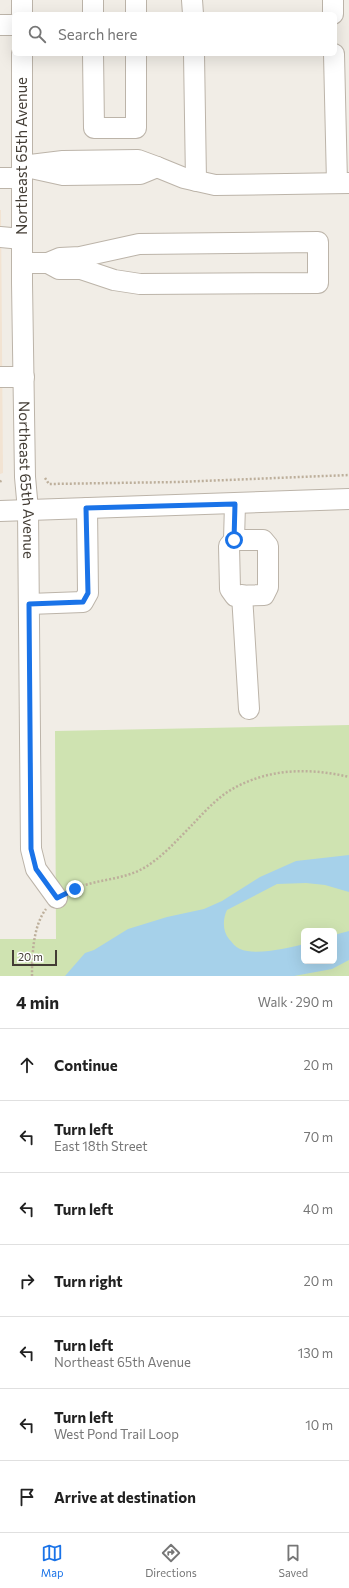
<!DOCTYPE html>
<html lang="en">
<head>
<meta charset="utf-8">
<style>
	:root { --surface:#fff; --page:#f2f2f2; --text:#222; --muted:#767676; --line:#e0e0e0; --accent:#1a73e8 }
	body { margin:0; font-family:Commissioner,sans-serif; background:var(--page); color:var(--text) }
	.controls { position:absolute; right:12px; bottom:12px; display:grid; overflow:hidden; border-radius:6px; box-shadow:0 4px 16px #0002 }
	.controls button { width:36px; height:36px; display:grid; place-items:center; padding:0; border:0; border-bottom:1px solid var(--line); background:var(--surface); color:var(--text); font:20px sans-serif }
	.scale { position:absolute; left:12px; bottom:10px; width:45px; box-sizing:border-box; padding-left:4px; border:2px solid #433d35; border-top:0; font-size:11px; line-height:14px; white-space:nowrap; color:#433d35; -webkit-text-stroke:3px #fff; paint-order:stroke }
	.stop { position:absolute; width:12px; height:12px; margin:-9px; border:3px solid #1a73e8; border-radius:50%; background:#fff }
	.stop.end { background:#1a73e8; border-color:#fff; box-shadow:0 1px 4px #0008 }
	.list { margin:0; padding:0; list-style:none }
	h2 { display:flex; justify-content:space-between; align-items:center; height:52px; margin:0; padding:0 16px; font-size:17px }
	h2 small { font-size:13px; font-weight:400; color:var(--muted) }
	.list li { display:grid; grid-template-columns:26px 1fr auto; gap:12px; align-items:center; box-sizing:border-box; height:72px; padding:0 16px; border-top:1px solid var(--line) }
	.list b { display:block; font-size:15px; white-space:nowrap }
	.list p { margin:0; font-size:13px; white-space:nowrap; color:var(--muted) }
	.list em { font-size:13px; font-style:normal; color:var(--muted) }
	.icon { flex:none; width:22px; height:22px; fill:none; stroke:currentColor; stroke-width:2; stroke-linecap:round; stroke-linejoin:round }
	.map { position:relative; flex:none; width:349px; height:976px; overflow:hidden }
	.search { position:absolute; background:var(--surface); box-shadow:0 4px 16px #0002; left:12px; right:12px; top:12px; height:44px; display:flex; align-items:center; gap:10px; box-sizing:border-box; padding:0 14px; border-radius:6px; color:var(--muted); font-size:15px }
	.sheet { height:556px; background:var(--surface) }
	nav { display:flex; justify-content:space-around; align-items:center; box-sizing:border-box; height:56px; border-top:1px solid var(--line); background:var(--surface); font-size:11px; color:var(--muted) }
	nav a { display:grid; justify-items:center; gap:2px }
	nav .on { color:var(--accent) }
	.map>svg:first-child { display:block }
	.commercial { fill:#f2e3d2 }
	.green { fill:#cfe3b1; fill-rule:evenodd }
	.water { fill:#a6d1ea }
	.lines { fill:none; stroke-linecap:round; stroke-linejoin:round }
	.minor-casing { stroke:#bcb4a9; stroke-width:22 }
	.path { stroke:#bdaf9b; stroke-width:2.5; stroke-dasharray:2 2; stroke-linecap:butt }
	.minor { stroke:#fff; stroke-width:20 }
	.route { stroke:#1a73e8; stroke-width:5 }
	.labels { text-anchor:middle; stroke-width:3; stroke-linejoin:round; paint-order:stroke }
	.street-label { font-size:15px; fill:#433d35; stroke:#fff }
</style>
</head>
<body>
<div class="map">
<svg width="349" height="976" viewBox="0 0 349 976">
	<rect width="100%" height="100%" fill="#f1ede6"/>
	<path class="commercial" d="M0 210H1L3 473 0 474Z"/>
	<path class="green" d="M349 725V976H0V939H56L55 731ZM304 931H334V961H304Z"/>
	<path class="water" d="M349 855V892L325 885 306 883 277 884 227 910C223 918 222 931 229 939 232 942 235 947 240 949 255 956 288 948 304 944V961H334V935L349 931V960L332 969 294 976H65L85 953 94 950 128 929 167 917 204 909 222 901 260 877 296 861Z"/>
	<g class="lines">
		<defs>
			<g id="minor">
				<path d="M22 0V14"/>
				<path d="M136 0V14"/>
				<path d="M192 0 193 14"/>
				<path d="M333 0V14"/>
				<path d="M93 14V0"/>
				<path d="M0 25H14"/>
				<path id="s1" d="M22 54V283L25 477 28 510 31 849 36 869 57 898"/>
				<path d="M93 54 94 128H136V54"/>
				<path d="M194 54 196 181"/>
				<path d="M334 54 337 183"/>
				<path d="M138 160 157 167 140 174 63 175 22 166 63 161Z"/>
				<path d="M157 167 184 178 215 185 349 183"/>
				<path d="M0 178H22"/>
				<path d="M0 237 22 239"/>
				<path d="M23 263H48L60 258 80 257 139 244 318 242V283L140 284 114 280 81 269H59L48 263"/>
				<path d="M0 377H24"/>
				<path d="M0 511 349 499"/>
				<path d="M234 540H263L268 546V587L264 595 235 596 230 589 229 546 234 540 235 504"/>
				<path d="M242 595 249 709"/>
				<path d="M29 604 83 602 88 593 87 508"/>
			</g>
		</defs>
		<use href="#minor" class="minor-casing"/>
		<g class="path">
			<path d="M45 478 49 484 178 482 349 475"/>
			<path d="M0 482 2 479"/>
			<path d="M71 891C93 879 118 881 140 870 159 861 178 839 193 824 206 810 220 795 236 787 272 768 312 768 349 777"/>
			<path d="M32 976C32 955 33 926 46 909"/>
		</g>
		<use href="#minor" class="minor"/>
	</g>
	<g class="lines">
		<path class="route" d="M75 889 57 898 36 869 31 849 29 604 83 602 88 593 86 508 235 504 234 540"/>
	</g>
	<g class="labels">
		<g class="street-label">
			<text transform="translate(22 156) rotate(-90)" y="5">Northeast 65th Avenue</text>
			<text dy="5" stroke="none"><textPath href="#s1" startOffset="426">Northeast 65th Avenue</textPath></text>
		</g>
	</g>
</svg>
<div class="controls">
<button><svg class="icon" aria-label="layers" viewBox="0 0 24 24"><path d="M12 4l9 5-9 5-9-5zM3 14l9 5 9-5"/></svg></button>
</div>
<div class="scale">20 m</div>
<div class="stop" style="left:234px;top:540px"></div>
<div class="stop end" style="left:75px;top:889px"></div>
<div class="search"><svg class="icon" aria-label="search" viewBox="0 0 24 24"><circle cx="10" cy="10" r="6"/><path d="M15 15l6 6"/></svg>Search here</div>
</div>
<section class="sheet">
<h2>4 min<small>Walk · 290 m</small></h2>
<ul class="list">
<li><svg class="icon" aria-label="ahead" viewBox="0 0 24 24"><path d="M12 20V5M6 11l6-6 6 6"/></svg><div><b>Continue</b></div><em>20 m</em></li>
<li><svg class="icon" aria-label="left" viewBox="0 0 24 24"><path d="M17 20v-9H6M10 6l-5 5 5 5"/></svg><div><b>Turn left</b><p>East 18th Street</p></div><em>70 m</em></li>
<li><svg class="icon" aria-label="left" viewBox="0 0 24 24"><path d="M17 20v-9H6M10 6l-5 5 5 5"/></svg><div><b>Turn left</b></div><em>40 m</em></li>
<li><svg class="icon" aria-label="right" viewBox="0 0 24 24"><path d="M7 20v-9h11M14 6l5 5-5 5"/></svg><div><b>Turn right</b></div><em>20 m</em></li>
<li><svg class="icon" aria-label="left" viewBox="0 0 24 24"><path d="M17 20v-9H6M10 6l-5 5 5 5"/></svg><div><b>Turn left</b><p>Northeast 65th Avenue</p></div><em>130 m</em></li>
<li><svg class="icon" aria-label="left" viewBox="0 0 24 24"><path d="M17 20v-9H6M10 6l-5 5 5 5"/></svg><div><b>Turn left</b><p>West Pond Trail Loop</p></div><em>10 m</em></li>
<li><svg class="icon" aria-label="arrive" viewBox="0 0 24 24"><path d="M6 21V4h12l-3 4 3 4H6"/></svg><div><b>Arrive at destination</b></div></li>
</ul>
</section>
<nav>
<a class="on"><svg class="icon" aria-label="map" viewBox="0 0 24 24"><path d="M3 6l6-2 6 2 6-2v14l-6 2-6-2-6 2zM9 4v14M15 6v14"/></svg>Map</a>
<a><svg class="icon" aria-label="directions" viewBox="0 0 24 24"><path d="M12 3l9 9-9 9-9-9zM9 14v-3h6M13 9l2 2-2 2"/></svg>Directions</a>
<a><svg class="icon" aria-label="saved" viewBox="0 0 24 24"><path d="M7 4h10v16l-5-4-5 4z"/></svg>Saved</a>
</nav>
</body>
</html>
